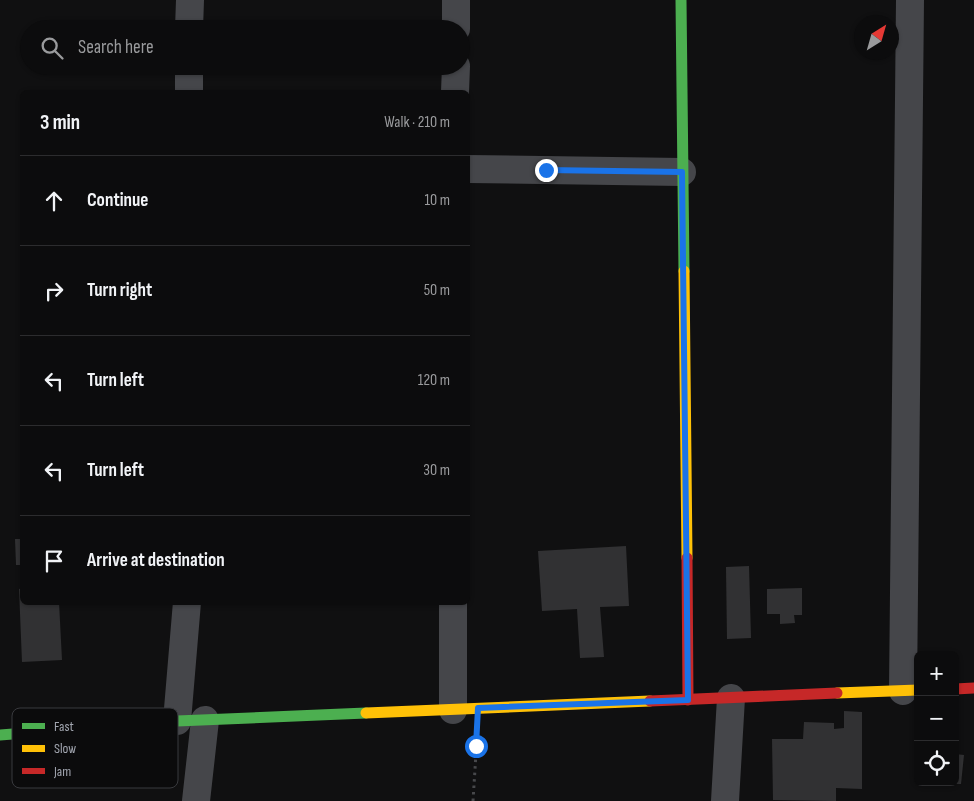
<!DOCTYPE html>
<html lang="en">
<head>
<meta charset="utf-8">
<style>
	:root { --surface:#0c0c0d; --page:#151516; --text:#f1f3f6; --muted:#9a9b9d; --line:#2c2c2e }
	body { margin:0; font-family:"Sofia Sans Condensed",sans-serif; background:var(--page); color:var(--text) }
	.controls { position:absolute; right:15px; bottom:15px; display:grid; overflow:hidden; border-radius:8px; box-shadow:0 1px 4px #0004 }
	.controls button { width:45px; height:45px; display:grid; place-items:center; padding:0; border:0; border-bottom:1px solid var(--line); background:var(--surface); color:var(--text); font:25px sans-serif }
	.compass { position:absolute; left:854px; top:15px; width:45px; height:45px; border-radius:50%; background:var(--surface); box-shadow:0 1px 4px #0004; rotate:37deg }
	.stop { position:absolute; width:15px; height:15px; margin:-11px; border:4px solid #1a73e8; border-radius:50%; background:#fff }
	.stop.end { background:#1a73e8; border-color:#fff; box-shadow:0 1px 5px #0008 }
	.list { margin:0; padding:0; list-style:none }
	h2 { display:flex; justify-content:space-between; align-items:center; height:65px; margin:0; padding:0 20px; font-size:21px }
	h2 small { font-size:16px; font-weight:400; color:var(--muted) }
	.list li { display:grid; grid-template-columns:32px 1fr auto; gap:15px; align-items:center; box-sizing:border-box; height:90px; padding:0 20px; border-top:1px solid var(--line) }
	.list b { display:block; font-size:19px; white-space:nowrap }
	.list em { font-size:16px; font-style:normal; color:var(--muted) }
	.icon { flex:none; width:28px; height:28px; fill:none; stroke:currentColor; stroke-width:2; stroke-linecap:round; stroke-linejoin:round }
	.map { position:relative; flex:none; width:974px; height:801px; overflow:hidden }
	.search { position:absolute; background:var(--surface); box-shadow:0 1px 4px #0004; left:20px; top:20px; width:450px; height:55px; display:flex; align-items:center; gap:12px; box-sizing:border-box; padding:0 18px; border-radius:28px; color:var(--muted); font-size:19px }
	.panel { position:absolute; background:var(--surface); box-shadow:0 1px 4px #0004; left:20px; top:90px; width:450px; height:515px; border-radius:8px }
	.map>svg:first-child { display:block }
	.building { fill:#313133 }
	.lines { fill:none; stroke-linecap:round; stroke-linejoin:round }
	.path { stroke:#47484b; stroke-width:3; stroke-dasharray:2.5 4; stroke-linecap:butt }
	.street { stroke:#45464a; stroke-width:28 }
	.fast { stroke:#4caf50; stroke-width:11 }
	.slow { stroke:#ffc107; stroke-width:11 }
	.jam { stroke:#c62828; stroke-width:11 }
	.route { stroke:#1a73e8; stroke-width:6 }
	.key { fill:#0b0b0c; stroke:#393a3e; stroke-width:1 }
	.key-label { font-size:14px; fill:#a3a7b1 }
</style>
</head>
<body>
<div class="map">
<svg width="974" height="801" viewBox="0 0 974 801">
	<rect width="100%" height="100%" fill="#101011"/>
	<g class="building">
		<path d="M15 539H22V565H16Z"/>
		<path d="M626 546 629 606 600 607 604 657 580 658 577 609 542 611 538 551Z"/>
		<path d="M749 566 751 638 727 639 726 567Z"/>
		<path d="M22 588V602H59L62 660 22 662 19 589Z"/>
		<path d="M802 588V615H794L795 623 780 624V614H767V589Z"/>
		<path d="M844 711 862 712V789L836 788V801L773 800 772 739H803L804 722 834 723V729L844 728Z"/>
		<path d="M955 754 964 755 961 784H955Z"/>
	</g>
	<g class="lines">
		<path class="path" d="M473 801 477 737"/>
		<g class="street">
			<path d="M189 29 190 0"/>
			<path d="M456 29V0"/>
			<path d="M189 92V66"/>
			<path d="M455 92 456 66"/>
			<path d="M468 169 682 172"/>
			<path d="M903 691 910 0"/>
			<path d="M453 710V602"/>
			<path d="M177 721 187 602"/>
			<path d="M196 801 205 720"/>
			<path d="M725 801 731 698"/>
		</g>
		<g class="fast">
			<path d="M681 0 684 271"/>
			<path d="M0 735 177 721 366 713"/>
		</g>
		<g class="slow">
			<path d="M684 271 687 558"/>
			<path d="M837 693 918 690"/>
			<path d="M366 713 650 701"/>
		</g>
		<g class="jam">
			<path d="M687 558 688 700"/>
			<path d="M955 689 974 688"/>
			<path d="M650 701 837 693"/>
		</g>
	</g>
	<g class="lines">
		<path class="route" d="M476 746 478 708 688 700 682 172 546 170"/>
	</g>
	<rect x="12" y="708" width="166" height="80" rx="8" class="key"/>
	<rect x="22" y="723" width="23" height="6" fill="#4caf50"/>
	<rect x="22" y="745" width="23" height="7" fill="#ffc107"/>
	<rect x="22" y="768" width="23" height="6" fill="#c62828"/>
	<g class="key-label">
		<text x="54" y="731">Fast</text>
		<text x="54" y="753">Slow</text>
		<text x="54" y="776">Jam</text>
	</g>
</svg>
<div class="controls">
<button>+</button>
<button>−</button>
<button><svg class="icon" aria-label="locate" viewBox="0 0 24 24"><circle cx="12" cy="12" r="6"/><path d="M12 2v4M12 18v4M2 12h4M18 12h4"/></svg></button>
</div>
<svg class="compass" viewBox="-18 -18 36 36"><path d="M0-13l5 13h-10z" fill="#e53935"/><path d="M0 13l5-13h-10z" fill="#9a9b9d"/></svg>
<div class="stop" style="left:476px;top:746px"></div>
<div class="stop end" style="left:546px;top:170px"></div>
<div class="search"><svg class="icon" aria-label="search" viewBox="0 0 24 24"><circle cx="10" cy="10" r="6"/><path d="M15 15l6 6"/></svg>Search here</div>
<section class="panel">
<h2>3 min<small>Walk · 210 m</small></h2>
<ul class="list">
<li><svg class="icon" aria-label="ahead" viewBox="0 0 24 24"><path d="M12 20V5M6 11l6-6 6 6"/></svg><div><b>Continue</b></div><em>10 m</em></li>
<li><svg class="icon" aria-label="right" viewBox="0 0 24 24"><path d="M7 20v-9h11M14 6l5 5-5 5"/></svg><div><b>Turn right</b></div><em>50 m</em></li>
<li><svg class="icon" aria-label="left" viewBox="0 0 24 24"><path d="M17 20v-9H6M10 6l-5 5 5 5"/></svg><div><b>Turn left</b></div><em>120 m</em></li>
<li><svg class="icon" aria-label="left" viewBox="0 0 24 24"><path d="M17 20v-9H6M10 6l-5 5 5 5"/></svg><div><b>Turn left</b></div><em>30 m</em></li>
<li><svg class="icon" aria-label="arrive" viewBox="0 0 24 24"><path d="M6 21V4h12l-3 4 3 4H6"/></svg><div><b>Arrive at destination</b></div></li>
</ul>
</section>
</div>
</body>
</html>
